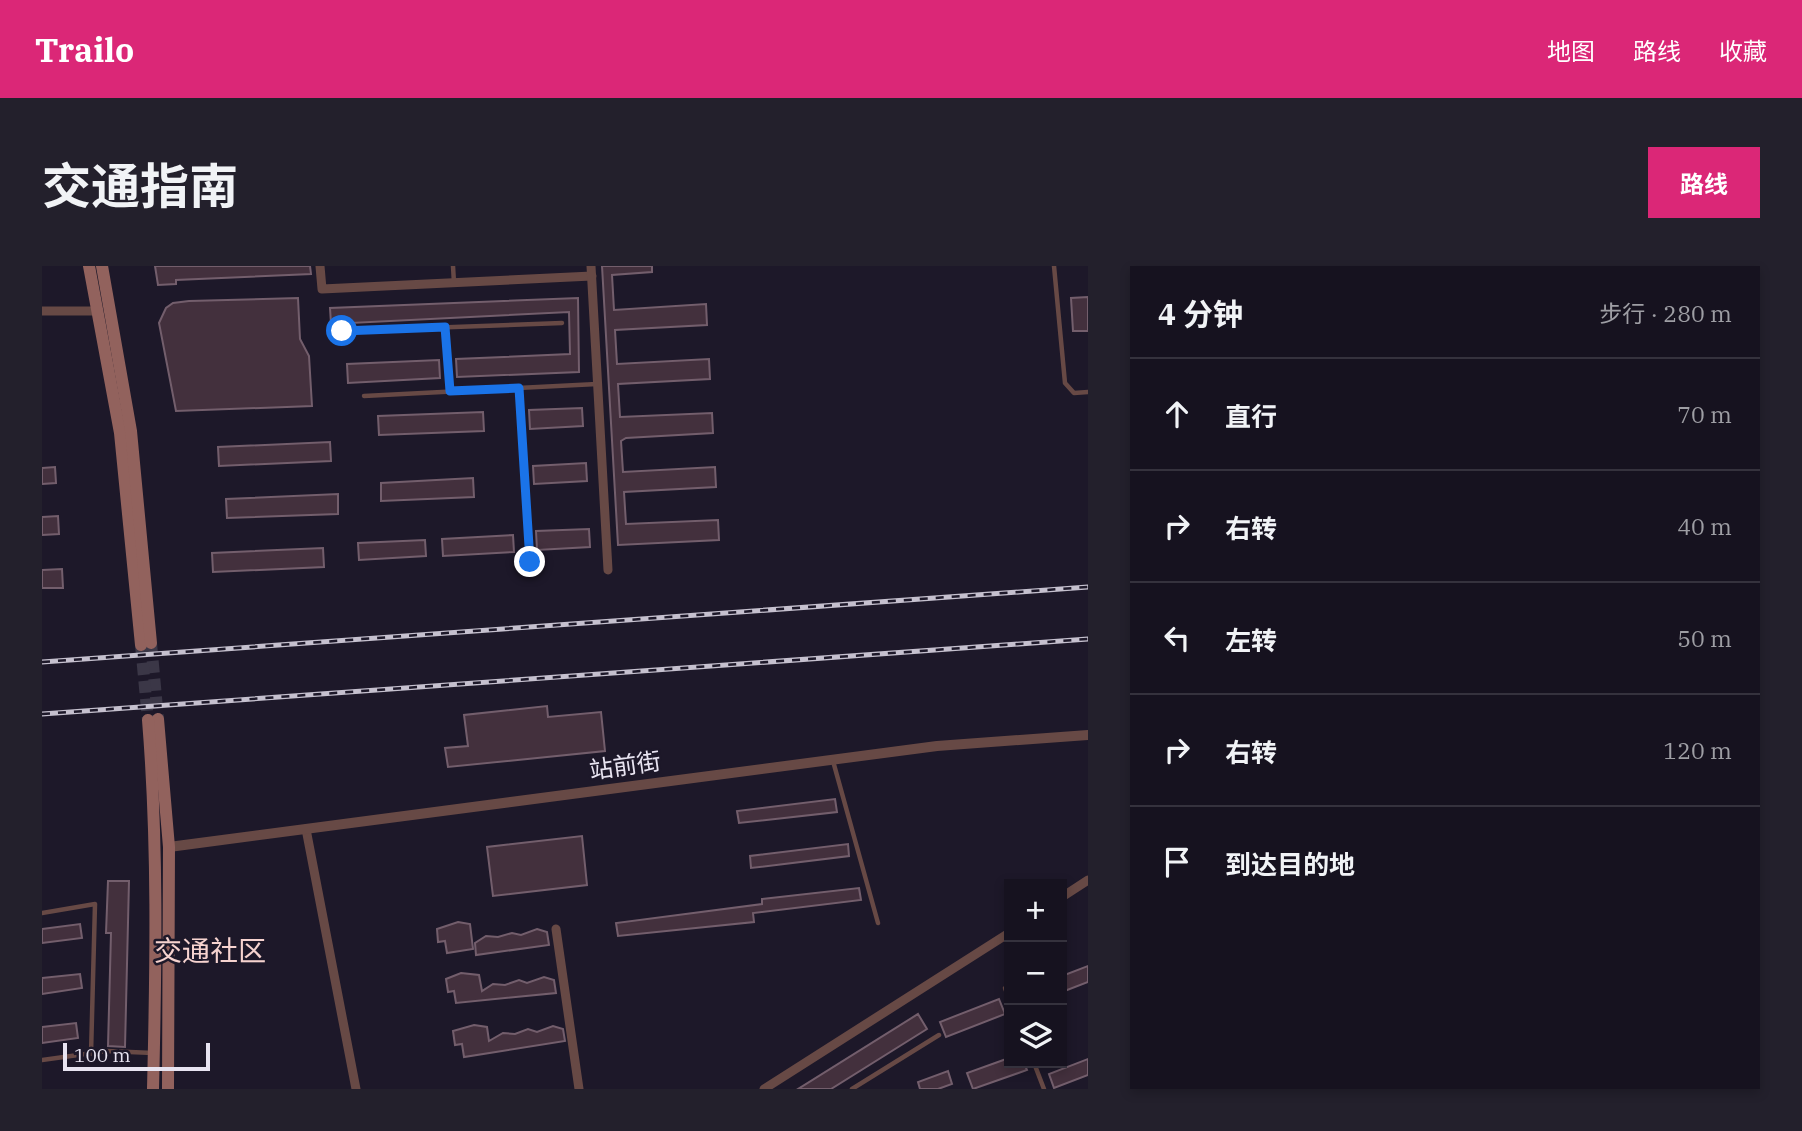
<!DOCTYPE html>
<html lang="zh">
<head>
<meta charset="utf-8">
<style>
	:root { --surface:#16121f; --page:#23202c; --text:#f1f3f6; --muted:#9e9ea4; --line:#35323d; --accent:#db2777 }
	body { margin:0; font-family:"IBM Plex Serif","Noto Sans SC",serif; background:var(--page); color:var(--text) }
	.controls { position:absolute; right:21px; bottom:21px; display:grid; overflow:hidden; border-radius:0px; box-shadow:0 4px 10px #0003 }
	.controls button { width:63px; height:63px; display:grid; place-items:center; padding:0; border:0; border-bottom:2px solid var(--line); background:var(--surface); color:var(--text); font:35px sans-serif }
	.scale { position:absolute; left:21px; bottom:18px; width:147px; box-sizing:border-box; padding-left:7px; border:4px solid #e8e4f1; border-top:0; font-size:19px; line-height:24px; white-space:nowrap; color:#e8e4f1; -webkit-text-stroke:5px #1d1829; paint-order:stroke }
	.stop { position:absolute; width:21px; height:21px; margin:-16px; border:5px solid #1a73e8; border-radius:50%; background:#fff }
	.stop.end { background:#1a73e8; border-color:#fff; box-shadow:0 2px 7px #0008 }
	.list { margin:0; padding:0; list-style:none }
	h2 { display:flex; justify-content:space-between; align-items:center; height:91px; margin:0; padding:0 28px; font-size:30px }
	h2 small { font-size:23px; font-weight:400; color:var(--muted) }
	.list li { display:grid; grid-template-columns:46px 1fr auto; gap:21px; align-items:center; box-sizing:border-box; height:112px; padding:0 28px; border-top:2px solid var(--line) }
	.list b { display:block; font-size:26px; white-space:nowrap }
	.list em { font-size:23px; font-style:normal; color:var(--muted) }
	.icon { flex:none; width:38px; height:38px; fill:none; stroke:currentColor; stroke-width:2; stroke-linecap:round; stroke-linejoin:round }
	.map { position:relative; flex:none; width:1046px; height:823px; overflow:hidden; border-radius:0px }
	header { display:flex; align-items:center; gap:42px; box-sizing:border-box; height:98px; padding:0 35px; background:var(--accent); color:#fff }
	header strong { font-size:33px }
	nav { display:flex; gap:38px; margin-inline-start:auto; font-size:24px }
	.intro { display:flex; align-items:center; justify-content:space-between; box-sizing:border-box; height:168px; padding:0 42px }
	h1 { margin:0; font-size:49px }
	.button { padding:18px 32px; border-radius:0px; background:var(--accent); color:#fff; font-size:24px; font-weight:700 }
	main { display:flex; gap:42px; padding:0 42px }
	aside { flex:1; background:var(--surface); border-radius:0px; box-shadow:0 4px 10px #0003 }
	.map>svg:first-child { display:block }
	.building { fill:#43303d; stroke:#735e6c; stroke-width:2 }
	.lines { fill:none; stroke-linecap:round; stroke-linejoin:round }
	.secondary-tunnel { stroke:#3b3747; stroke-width:12; stroke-dasharray:12 6; stroke-linecap:butt }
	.service { stroke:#674945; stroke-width:4.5 }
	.minor { stroke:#674945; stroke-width:9 }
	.tertiary { stroke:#674945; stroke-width:10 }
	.secondary { stroke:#92625d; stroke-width:12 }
	.rail-casing { stroke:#c5c0ce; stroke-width:5 }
	.rail { stroke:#1d1829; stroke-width:2.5; stroke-dasharray:8; stroke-linecap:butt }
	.route { stroke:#1a73e8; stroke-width:9 }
	.labels { text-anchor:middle; stroke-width:5; stroke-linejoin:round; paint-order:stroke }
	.street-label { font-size:24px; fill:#e8e4f1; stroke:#1d1829 }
	.quarter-label { font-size:28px; fill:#f6d3cf; stroke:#1d1829 }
</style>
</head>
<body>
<header>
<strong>Trailo</strong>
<nav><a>地图</a><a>路线</a><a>收藏</a></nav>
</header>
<div class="intro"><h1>交通指南</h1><a class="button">路线</a></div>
<main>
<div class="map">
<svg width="1046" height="823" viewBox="0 0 1046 823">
	<rect width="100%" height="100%" fill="#1d1829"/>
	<g class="building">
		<path d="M113 0H268L269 8 134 14V18L116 19Z"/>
		<path d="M560 0H610V6L570 9 572 44 664 38 665 59 573 64 575 98 667 93 668 113 576 118 578 151 670 147 671 167 584 172 579 175 581 206 673 201 674 221 582 226 584 258 676 254 677 274 576 279Z"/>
		<path d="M1046 31V65H1031L1029 32Z"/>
		<path d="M256 32 258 73 267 90 270 140 134 145 117 57 124 42 131 37 147 35Z"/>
		<path d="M536 32 537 106 415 111 414 93 528 88 527 46 289 58 288 42Z"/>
		<path d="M397 94 398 112 306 117 305 98Z"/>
		<path d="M540 142 541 160 488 163 487 144Z"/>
		<path d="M441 146 442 165 337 169 336 150Z"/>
		<path d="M288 176 289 195 177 200 176 181Z"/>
		<path d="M544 197 545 215 492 218 491 200Z"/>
		<path d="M13 201 14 217 0 218V202Z"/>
		<path d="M431 212 432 231 339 235V217Z"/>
		<path d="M296 228V248L185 252 184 233Z"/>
		<path d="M16 250 17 268 0 269V251Z"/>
		<path d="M547 263 548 281 495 284 494 265Z"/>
		<path d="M471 269 472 286 401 290 400 273Z"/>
		<path d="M383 274 384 290 317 294 316 277Z"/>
		<path d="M281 282 282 301 171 306 170 287Z"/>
		<path d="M20 303 21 322H0V304Z"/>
		<path d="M505 440 506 451 559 446 563 485 406 501 403 482 426 480 422 449Z"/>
		<path d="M793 533 795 546 697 557 695 545Z"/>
		<path d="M540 570 545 619 451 630 445 581Z"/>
		<path d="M806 578 807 590 709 602 708 590Z"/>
		<path d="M66 615H87L83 781 66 780 69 667H64Z"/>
		<path d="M817 622 819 634 711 647 712 656 576 670 574 657 720 638V633Z"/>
		<path d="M416 656 428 658 431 683 405 687 403 675 396 676 395 663Z"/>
		<path d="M38 658 40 672 0 677V663Z"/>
		<path d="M495 663 505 666 507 679 434 689 433 677 444 670 456 671 470 667 479 669Z"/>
		<path d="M1046 700V716L1020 726V710Z"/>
		<path d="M419 707 437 709 440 725 451 718 463 719 477 714 485 717 502 711 512 714 514 727 414 737 412 725 406 726 404 713Z"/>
		<path d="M38 708 40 722 0 728V712Z"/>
		<path d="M957 733 963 748 904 771 898 756Z"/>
		<path d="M876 748 885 763 789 823H756Z"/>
		<path d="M34 757 36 772 0 777V761Z"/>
		<path d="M432 759 445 761 447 775 461 767 473 768 486 763 495 766 511 760 521 763 523 775 422 791 420 778 413 779 411 765Z"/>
		<path d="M967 792V797H982L985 804 931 823 925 807Z"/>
		<path d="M1046 793V809L1012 822 1007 808Z"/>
		<path d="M906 805 910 818 896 823H878L876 816Z"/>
	</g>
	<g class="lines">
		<g class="secondary-tunnel">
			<path d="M109 377 116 453"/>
			<path d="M99 379 106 454"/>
		</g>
		<g class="service">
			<path d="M411 0 412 17"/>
			<path d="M1012 0 1023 117 1032 127 1046 126"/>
			<path d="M403 61 408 126"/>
			<path d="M300 65 520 57"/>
			<path d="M477 122 488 296"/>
			<path d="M322 130 555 118"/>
			<path d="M791 495 836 657"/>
			<path d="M0 647 53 638 49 788"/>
			<path d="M963 722 967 733"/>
			<path d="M0 794 65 785 111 787"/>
			<path d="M992 797 1002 823"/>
			<path d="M810 823 897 769"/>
		</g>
		<g class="minor">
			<path d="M278 0 280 23 550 10"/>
			<path d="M549 0 566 304"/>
			<path d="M0 45H56"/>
			<path d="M264 563 314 823"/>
			<path d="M1020 631 1046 614"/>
			<path d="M514 663 537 823"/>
			<path d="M722 823 967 667"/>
		</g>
		<path class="tertiary" d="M127 581 895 480 1046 469"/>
		<g class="secondary">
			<path d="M47 0 78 167 99 379"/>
			<path d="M60 0 89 165 109 377"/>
			<path d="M116 453 127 581 126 823"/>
			<path d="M106 454C116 577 114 699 111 823"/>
		</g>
		<defs>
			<g id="rail">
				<path d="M0 396 1046 321"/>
				<path d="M0 448 1046 373"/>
			</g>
		</defs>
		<use href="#rail" class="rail-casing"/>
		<use href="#rail" class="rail"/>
	</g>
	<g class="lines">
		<path class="route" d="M300 65 403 61 408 125 477 122 488 296"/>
	</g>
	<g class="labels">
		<g class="street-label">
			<text transform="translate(583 500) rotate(-8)" y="8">站前街</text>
		</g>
		<g class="quarter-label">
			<text x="168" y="695">交通社区</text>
		</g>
	</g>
</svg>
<div class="controls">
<button>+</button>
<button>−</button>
<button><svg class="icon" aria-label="layers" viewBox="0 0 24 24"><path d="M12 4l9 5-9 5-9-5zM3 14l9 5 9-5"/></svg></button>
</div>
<div class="scale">100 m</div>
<div class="stop" style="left:300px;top:65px"></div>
<div class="stop end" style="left:488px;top:296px"></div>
</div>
<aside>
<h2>4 分钟<small>步行 · 280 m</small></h2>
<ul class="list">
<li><svg class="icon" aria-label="ahead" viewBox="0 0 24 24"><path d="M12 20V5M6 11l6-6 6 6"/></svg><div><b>直行</b></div><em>70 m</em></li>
<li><svg class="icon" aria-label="right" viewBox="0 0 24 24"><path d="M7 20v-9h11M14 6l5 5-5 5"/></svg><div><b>右转</b></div><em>40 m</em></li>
<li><svg class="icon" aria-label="left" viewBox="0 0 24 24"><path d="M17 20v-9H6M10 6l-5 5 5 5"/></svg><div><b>左转</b></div><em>50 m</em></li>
<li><svg class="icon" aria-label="right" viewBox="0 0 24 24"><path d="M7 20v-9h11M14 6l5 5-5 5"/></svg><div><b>右转</b></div><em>120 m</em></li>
<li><svg class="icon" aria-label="arrive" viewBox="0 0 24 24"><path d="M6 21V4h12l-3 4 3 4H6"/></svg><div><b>到达目的地</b></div></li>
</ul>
</aside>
</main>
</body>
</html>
